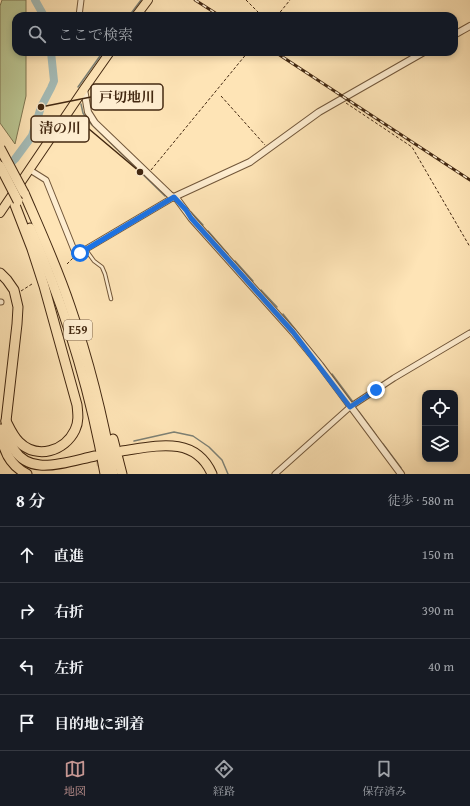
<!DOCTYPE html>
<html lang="ja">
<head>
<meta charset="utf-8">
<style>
	:root { --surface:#171b24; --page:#20242c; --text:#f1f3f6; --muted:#9ea1a6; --line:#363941; --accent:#c59692 }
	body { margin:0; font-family:"Gentium Book Plus","Noto Serif JP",serif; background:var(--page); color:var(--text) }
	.controls { position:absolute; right:12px; bottom:12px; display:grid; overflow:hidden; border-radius:8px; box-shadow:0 2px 6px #0003 }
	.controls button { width:36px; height:36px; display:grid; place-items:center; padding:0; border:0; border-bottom:1px solid var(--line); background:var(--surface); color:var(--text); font:20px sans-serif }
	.stop { position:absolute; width:12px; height:12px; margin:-9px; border:3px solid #1a73e8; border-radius:50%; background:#fff }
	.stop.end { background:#1a73e8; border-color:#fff; box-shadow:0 1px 4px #0008 }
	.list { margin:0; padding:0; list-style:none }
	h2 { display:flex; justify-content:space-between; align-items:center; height:52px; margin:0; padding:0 16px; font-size:17px }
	h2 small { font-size:13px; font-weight:400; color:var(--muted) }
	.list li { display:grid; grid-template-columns:26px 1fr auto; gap:12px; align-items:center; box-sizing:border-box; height:56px; padding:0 16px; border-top:1px solid var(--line) }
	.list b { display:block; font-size:15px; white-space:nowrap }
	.list em { font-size:13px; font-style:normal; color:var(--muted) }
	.icon { flex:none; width:22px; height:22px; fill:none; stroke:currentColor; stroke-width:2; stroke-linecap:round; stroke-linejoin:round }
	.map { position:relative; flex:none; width:470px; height:474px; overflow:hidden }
	.search { position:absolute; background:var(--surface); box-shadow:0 2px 6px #0003; left:12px; right:12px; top:12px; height:44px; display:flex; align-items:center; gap:10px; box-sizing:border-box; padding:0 14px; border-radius:12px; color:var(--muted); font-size:15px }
	.sheet { height:276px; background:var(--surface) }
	nav { display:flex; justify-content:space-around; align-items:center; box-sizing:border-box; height:56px; border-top:1px solid var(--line); background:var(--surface); font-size:11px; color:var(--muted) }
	nav a { display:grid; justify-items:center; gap:2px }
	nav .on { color:var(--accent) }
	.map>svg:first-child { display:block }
	.green { fill:#bac592; stroke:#7e7652 }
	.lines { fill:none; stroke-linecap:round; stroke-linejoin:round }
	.stream { stroke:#7d8175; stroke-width:1.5 }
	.river { stroke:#a4bcb8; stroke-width:8 }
	.motorway-tunnel { stroke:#d9be95; stroke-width:9; stroke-dasharray:9 4.5; stroke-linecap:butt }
	.service-casing { stroke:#72573a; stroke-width:4.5 }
	.minor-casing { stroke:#72573a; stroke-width:7 }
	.tertiary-casing { stroke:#72573a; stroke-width:8 }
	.primary-casing { stroke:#432811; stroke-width:10 }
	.motorway-casing { stroke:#432811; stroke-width:11 }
	.path { stroke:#432811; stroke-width:1; stroke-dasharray:3 2; stroke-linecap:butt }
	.service { stroke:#feedd0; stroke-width:2.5 }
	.minor { stroke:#feedd0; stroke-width:5 }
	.tertiary { stroke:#feedd0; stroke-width:6 }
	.primary { stroke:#fee4b6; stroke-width:8 }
	.motorway { stroke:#fee4b6; stroke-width:9 }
	.rail-casing { stroke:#432811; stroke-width:3 }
	.rail { stroke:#feedd0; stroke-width:1.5; stroke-dasharray:4.5; stroke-linecap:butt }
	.motorway-bridge-casing { stroke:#432811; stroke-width:11; stroke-linecap:butt }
	.motorway-bridge { stroke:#fee4b6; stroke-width:9 }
	.route { stroke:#1a73e8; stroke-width:5 }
	.labels { text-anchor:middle; stroke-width:4; stroke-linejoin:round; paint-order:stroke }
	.shield { fill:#feedd0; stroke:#7b634a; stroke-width:1 }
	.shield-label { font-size:12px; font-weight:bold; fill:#432811 }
	.leader { fill:none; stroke:#432811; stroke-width:1.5 }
	.callout-dot { fill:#432811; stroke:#feedd0; stroke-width:1.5 }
	.callout { fill:#feedd0; stroke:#432811; stroke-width:1.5 }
	.callout-label { font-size:14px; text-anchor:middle; font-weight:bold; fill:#432811 }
</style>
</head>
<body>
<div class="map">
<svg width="470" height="474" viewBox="0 0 470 474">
	<rect width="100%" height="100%" fill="#fee4b6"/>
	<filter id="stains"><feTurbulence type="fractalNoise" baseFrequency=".005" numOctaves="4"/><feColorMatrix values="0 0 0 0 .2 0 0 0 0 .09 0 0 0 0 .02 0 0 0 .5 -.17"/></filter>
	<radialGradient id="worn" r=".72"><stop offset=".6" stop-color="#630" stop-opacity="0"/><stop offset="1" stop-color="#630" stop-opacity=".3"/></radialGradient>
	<path class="green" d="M2 0H26V16H16V52H26V96L15 144 0 123V6Z"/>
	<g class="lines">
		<g class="stream">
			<path d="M129 16 141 0"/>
			<path d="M78 87 100 56"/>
			<path d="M81 104 83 113 89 122 165 196"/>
			<path d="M191 212 203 225"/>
			<path d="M208 231 228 254"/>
			<path d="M235 261 253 281"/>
			<path d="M261 290 277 307"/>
			<path d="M283 314 326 368"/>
			<path d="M332 374 353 402"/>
			<path d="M359 412 376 435"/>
			<path d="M134 441 174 432 193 436 209 447 222 460 228 474"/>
			<path d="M383 444 401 468"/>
		</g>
		<g class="river">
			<path d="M35 0 44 16"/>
			<path d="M5 169 15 159 32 136 41 107 51 88 54 81 51 52"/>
		</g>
		<path class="motorway-tunnel" d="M96 462 123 456"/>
		<defs>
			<path id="service" d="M86 250 94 261 102 267 105 274 111 299"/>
			<g id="minor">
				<path d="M79 16 81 0"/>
				<path d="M30 170 46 180 76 255 174 197"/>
				<path d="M0 302H1"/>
				<path d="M275 474 350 407 394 378 470 333"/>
			</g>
			<g id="tertiary">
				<path d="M454 35 470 26"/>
				<path d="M84 89 88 112 95 123 170 195 177 199 191 218 293 332 320 365 401 474"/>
				<path d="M174 197 250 162 319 112 424 52"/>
			</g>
			<g id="primary">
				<path d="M136 16 148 0"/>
				<path d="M0 213 84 89 110 52"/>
			</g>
			<g id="motorway">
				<path d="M24 193C40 230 57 267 70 306 89 361 103 417 113 474"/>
				<path d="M30 228C65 307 90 389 105 474"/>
				<path d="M0 273 7 280 14 290 18 307 17 324 6 421C7 442 16 463 40 465 55 467 80 459 95 456"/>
				<path d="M6 421C10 429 13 436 19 442 37 460 65 451 75 430 79 422 78 414 77 405L44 286 32 249 15 205"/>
				<path d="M1 429C2 448 9 465 27 474"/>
				<path d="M113 439 122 474"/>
				<path d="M122 451C156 446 195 435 212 474"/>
			</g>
		</defs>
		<use href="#service" class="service-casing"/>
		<use href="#minor" class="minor-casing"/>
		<use href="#tertiary" class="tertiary-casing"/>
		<use href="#primary" class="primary-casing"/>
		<use href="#motorway" class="motorway-casing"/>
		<g class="path">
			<path d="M246 0 262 16"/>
			<path d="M277 16 290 0"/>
			<path d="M221 96 265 145"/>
			<path d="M346 103 412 147 470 247"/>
			<path d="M151 170 248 52"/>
			<path d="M67 264 73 258"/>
			<path d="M21 291 32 284"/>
		</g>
		<use href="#service" class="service"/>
		<use href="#minor" class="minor"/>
		<use href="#tertiary" class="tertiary"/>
		<use href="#primary" class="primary"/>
		<use href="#motorway" class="motorway"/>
		<defs>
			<g id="rail">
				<path d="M195 0 220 16"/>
				<path d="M275 52 470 180"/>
			</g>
		</defs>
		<use href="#rail" class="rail-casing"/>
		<use href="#rail" class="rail"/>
		<defs>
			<g id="motorway-bridge">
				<path d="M0 148 24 193"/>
				<path d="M0 166 18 201"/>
			</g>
		</defs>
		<use href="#motorway-bridge" class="motorway-bridge-casing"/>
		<use href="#motorway-bridge" class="motorway-bridge"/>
	</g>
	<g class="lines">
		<path class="route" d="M80 253 174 197 186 210 191 218 293 332 350 407 376 390"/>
	</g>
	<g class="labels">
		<rect class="shield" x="64" y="320" width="28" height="20" rx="3"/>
		<g class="shield-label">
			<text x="78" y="334">E59</text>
		</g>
	</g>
	<path class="leader" d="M41 107L91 97M140 172L89 129"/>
	<g class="callout-dot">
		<circle cx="41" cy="107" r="4"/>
		<circle cx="140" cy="172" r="4"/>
	</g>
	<g class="callout">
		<rect x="91" y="84" width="72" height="26" rx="4"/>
		<rect x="31" y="116" width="58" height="26" rx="4"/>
	</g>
	<g class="callout-label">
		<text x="127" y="102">戸切地川</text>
		<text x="60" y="133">清の川</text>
	</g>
	<rect width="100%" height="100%" filter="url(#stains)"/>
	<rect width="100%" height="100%" fill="url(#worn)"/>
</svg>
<div class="controls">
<button><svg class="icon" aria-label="locate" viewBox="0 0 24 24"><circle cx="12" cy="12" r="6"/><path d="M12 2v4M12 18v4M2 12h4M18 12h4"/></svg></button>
<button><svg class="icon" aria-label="layers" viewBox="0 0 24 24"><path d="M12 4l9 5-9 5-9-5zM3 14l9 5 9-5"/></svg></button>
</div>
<div class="stop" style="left:80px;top:253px"></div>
<div class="stop end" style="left:376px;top:390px"></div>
<div class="search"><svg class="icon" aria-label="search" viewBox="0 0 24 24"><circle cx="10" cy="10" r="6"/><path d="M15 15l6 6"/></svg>ここで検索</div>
</div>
<section class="sheet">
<h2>8 分<small>徒歩 · 580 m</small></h2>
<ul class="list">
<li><svg class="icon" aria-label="ahead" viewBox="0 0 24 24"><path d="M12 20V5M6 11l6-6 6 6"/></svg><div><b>直進</b></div><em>150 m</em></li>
<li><svg class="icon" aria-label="right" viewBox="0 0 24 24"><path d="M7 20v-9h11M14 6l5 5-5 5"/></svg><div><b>右折</b></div><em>390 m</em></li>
<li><svg class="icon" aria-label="left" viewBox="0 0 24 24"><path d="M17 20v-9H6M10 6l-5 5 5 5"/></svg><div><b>左折</b></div><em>40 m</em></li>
<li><svg class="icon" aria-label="arrive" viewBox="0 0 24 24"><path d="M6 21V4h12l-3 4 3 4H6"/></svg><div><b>目的地に到着</b></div></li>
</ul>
</section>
<nav>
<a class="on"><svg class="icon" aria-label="map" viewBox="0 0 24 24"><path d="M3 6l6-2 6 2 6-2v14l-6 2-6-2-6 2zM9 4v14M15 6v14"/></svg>地図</a>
<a><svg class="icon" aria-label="directions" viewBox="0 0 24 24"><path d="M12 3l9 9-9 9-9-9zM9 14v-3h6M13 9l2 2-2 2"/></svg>経路</a>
<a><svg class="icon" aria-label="saved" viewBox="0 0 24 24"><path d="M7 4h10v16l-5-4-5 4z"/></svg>保存済み</a>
</nav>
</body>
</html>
